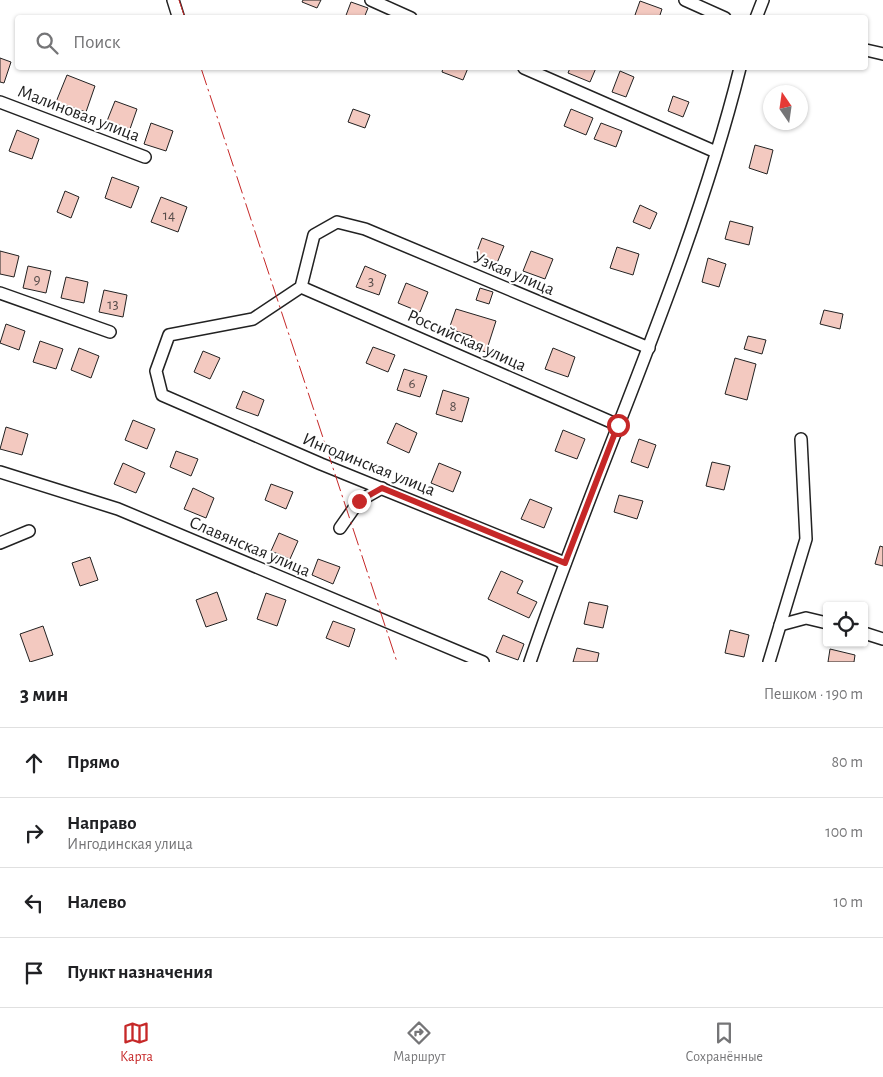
<!DOCTYPE html>
<html lang="ru">
<head>
<meta charset="utf-8">
<style>
	:root { --surface:#fff; --page:#f6f6f6; --text:#202124; --muted:#757577; --line:#e0e0e0; --accent:#c62828 }
	body { margin:0; font-family:"Alegreya Sans",sans-serif; background:var(--page); color:var(--text) }
	.controls { position:absolute; right:15px; bottom:15px; display:grid; overflow:hidden; border-radius:5px; box-shadow:0 1px 4px #0004 }
	.controls button { width:45px; height:45px; display:grid; place-items:center; padding:0; border:0; border-bottom:1px solid var(--line); background:var(--surface); color:var(--text); font:25px sans-serif }
	.compass { position:absolute; left:763px; top:85px; width:45px; height:45px; border-radius:50%; background:var(--surface); box-shadow:0 1px 4px #0004; rotate:347deg }
	.stop { position:absolute; width:15px; height:15px; margin:-11px; border:4px solid #c62828; border-radius:50%; background:#fff }
	.stop.end { background:#c62828; border-color:#fff; box-shadow:0 1px 5px #0008 }
	.list { margin:0; padding:0; list-style:none }
	h2 { display:flex; justify-content:space-between; align-items:center; height:65px; margin:0; padding:0 20px; font-size:21px }
	h2 small { font-size:16px; font-weight:400; color:var(--muted) }
	.list li { display:grid; grid-template-columns:32px 1fr auto; gap:15px; align-items:center; box-sizing:border-box; height:70px; padding:0 20px; border-top:1px solid var(--line) }
	.list b { display:block; font-size:19px; white-space:nowrap }
	.list p { margin:0; font-size:16px; white-space:nowrap; color:var(--muted) }
	.list em { font-size:16px; font-style:normal; color:var(--muted) }
	.icon { flex:none; width:28px; height:28px; fill:none; stroke:currentColor; stroke-width:2; stroke-linecap:round; stroke-linejoin:round }
	.map { position:relative; flex:none; width:883px; height:662px; overflow:hidden }
	.search { position:absolute; background:var(--surface); box-shadow:0 1px 4px #0004; left:15px; right:15px; top:15px; height:55px; display:flex; align-items:center; gap:12px; box-sizing:border-box; padding:0 18px; border-radius:5px; color:var(--muted); font-size:19px }
	.sheet { height:345px; background:var(--surface) }
	nav { display:flex; justify-content:space-around; align-items:center; box-sizing:border-box; height:70px; border-top:1px solid var(--line); background:var(--surface); font-size:14px; color:var(--muted) }
	nav a { display:grid; justify-items:center; gap:2px }
	nav .on { color:var(--accent) }
	.map>svg:first-child { display:block }
	.building { fill:#f3c9c0; stroke:#222 }
	.lines { fill:none; stroke-linecap:round; stroke-linejoin:round }
	.minor-casing { stroke:#222; stroke-width:14 }
	.minor { stroke:#fff; stroke-width:11 }
	.power { stroke:#c62828; stroke-width:1; stroke-dasharray:18 4 2.5 4; stroke-linecap:butt }
	.route { stroke:#c62828; stroke-width:6 }
	.labels { text-anchor:middle; stroke-width:4; stroke-linejoin:round; paint-order:stroke }
	.number-label { font-size:15px; fill:#564c4a }
	.street-label { font-size:18px; fill:#222; stroke:#fff }
</style>
</head>
<body>
<div class="map">
<svg width="883" height="662" viewBox="0 0 883 662">
	<rect width="100%" height="100%" fill="#fff"/>
	<g class="building">
		<path d="M303 0H321L317 8 302 2Z"/>
		<path d="M640 1 662 9 659 18H641L635 15Z"/>
		<path d="M351 2 368 8 364 18H345Z"/>
		<path d="M0 58 11 62 4 83 0 82Z"/>
		<path d="M443 68H468L463 80 442 72Z"/>
		<path d="M570 68H596L590 82 568 73Z"/>
		<path d="M620 71 634 77 626 97 612 92Z"/>
		<path d="M67 75 95 86 86 112 56 102Z"/>
		<path d="M673 96 689 102 683 117 668 111Z"/>
		<path d="M115 101 137 109 130 129 107 121Z"/>
		<path d="M353 109 370 115 365 128 348 122Z"/>
		<path d="M571 109 593 118 586 135 564 126Z"/>
		<path d="M151 123 173 131 166 151 144 144Z"/>
		<path d="M601 123 622 131 616 147 594 139Z"/>
		<path d="M17 130 39 139 32 159 9 151Z"/>
		<path d="M755 145 773 150 767 174 749 168Z"/>
		<path d="M112 177 139 187 131 208 105 198Z"/>
		<path d="M65 191 79 197 71 218 57 212Z"/>
		<path d="M161 197 187 207 178 232 151 222Z"/>
		<path d="M640 205 657 213 650 229 633 222Z"/>
		<path d="M730 221 753 227 749 245 725 239Z"/>
		<path d="M482 238 504 246 497 263 476 254Z"/>
		<path d="M617 247 639 254 633 275 610 268Z"/>
		<path d="M0 251 19 256 14 277 0 274Z"/>
		<path d="M531 251 553 259 545 279 523 271Z"/>
		<path d="M708 258 726 264 719 287 702 282Z"/>
		<path d="M28 266 51 271 46 293 23 288Z"/>
		<path d="M365 266 386 275 379 295 356 287Z"/>
		<path d="M66 277 88 282 84 303 61 298Z"/>
		<path d="M406 283 428 292 420 312 398 303Z"/>
		<path d="M480 288 493 292 489 304 476 300Z"/>
		<path d="M104 290 127 295 123 317 99 312Z"/>
		<path d="M456 309 496 321 486 352 469 347 472 336 449 329Z"/>
		<path d="M824 310 843 314 840 329 820 324Z"/>
		<path d="M6 324 25 331 19 350 0 343Z"/>
		<path d="M748 336 766 340 762 354 744 349Z"/>
		<path d="M40 341 63 349 56 369 33 362Z"/>
		<path d="M373 347 395 355 388 372 366 363Z"/>
		<path d="M79 348 99 356 91 378 71 370Z"/>
		<path d="M553 348 575 357 568 377 545 369Z"/>
		<path d="M203 351 220 358 210 379 194 372Z"/>
		<path d="M735 358 756 364 747 400 725 394Z"/>
		<path d="M404 369 427 376 420 397 397 390Z"/>
		<path d="M443 390 469 398 462 422 436 414Z"/>
		<path d="M243 391 264 400 258 416 236 408Z"/>
		<path d="M133 420 155 429 147 449 125 440Z"/>
		<path d="M396 423 417 433 409 453 387 443Z"/>
		<path d="M6 427 28 434 22 455 0 449Z"/>
		<path d="M563 430 585 439 577 459 555 451Z"/>
		<path d="M639 439 656 445 648 468 631 462Z"/>
		<path d="M176 451 198 459 191 476 170 467Z"/>
		<path d="M712 462 730 466 724 490 706 486Z"/>
		<path d="M123 463 145 473 136 493 114 484Z"/>
		<path d="M439 463 461 472 453 492 431 483Z"/>
		<path d="M271 484 293 492 286 509 265 500Z"/>
		<path d="M193 488 214 498 206 518 184 509Z"/>
		<path d="M619 495 643 501 637 519 614 512Z"/>
		<path d="M530 499 552 508 544 528 521 519Z"/>
		<path d="M279 533 298 541 290 559 271 551Z"/>
		<path d="M880 546 883 547V566L875 564Z"/>
		<path d="M90 557 98 580 80 586 72 563Z"/>
		<path d="M318 559 340 567 333 584 312 575Z"/>
		<path d="M501 571 523 581 517 593 537 602 529 618 488 599Z"/>
		<path d="M217 592 227 620 206 627 196 600Z"/>
		<path d="M266 593 286 600 277 626 257 619Z"/>
		<path d="M589 602 608 606 603 628 584 624Z"/>
		<path d="M333 621 355 629 349 647 326 638Z"/>
		<path d="M43 626 53 655 30 662 20 634Z"/>
		<path d="M730 630 749 635 744 657 725 653Z"/>
		<path d="M503 635 524 644 518 660 496 652Z"/>
		<path d="M577 648 599 653 597 662H573Z"/>
		<path d="M830 649 855 655 854 662H828Z"/>
	</g>
	<g class="lines">
		<defs>
			<g id="minor">
				<path d="M173 0 178 16"/>
				<path d="M371 0 411 18"/>
				<path d="M685 0 725 18"/>
				<path d="M756 18 763 0"/>
				<path d="M866 50 883 54"/>
				<path d="M524 68 716 152"/>
				<path d="M0 102 145 157"/>
				<path d="M301 287 618 425"/>
				<path d="M0 293 110 332"/>
				<path d="M0 472 118 509 483 662"/>
				<path d="M340 528 359 501 382 488"/>
				<path d="M0 543 29 531"/>
				<path d="M565 563 321 464 162 395 156 371 169 335 253 319 301 287 314 235 337 222 365 229 649 348"/>
				<path d="M780 625 806 618 827 623"/>
				<path d="M864 633 883 639"/>
				<path d="M530 662C597 463 689 272 740 68"/>
				<path d="M769 662 806 539 801 439"/>
			</g>
		</defs>
		<use href="#minor" class="minor-casing"/>
		<use href="#minor" class="minor"/>
		<g class="power">
			<path d="M179 0 185 18"/>
			<path d="M201 68 397 662"/>
		</g>
	</g>
	<g class="lines">
		<path class="route" d="M359 501 382 488 565 563 618 425"/>
	</g>
	<g class="labels">
		<g class="number-label">
			<text x="169" y="220">14</text>
			<text x="37" y="284">9</text>
			<text x="371" y="286">3</text>
			<text x="113" y="309">13</text>
			<text x="412" y="388">6</text>
			<text x="453" y="411">8</text>
		</g>
		<g class="street-label">
			<text transform="translate(79 113) rotate(21)" y="6">Малиновая улица</text>
			<text transform="translate(514 273) rotate(23)" y="6">Узкая улица</text>
			<text transform="translate(467 340) rotate(24)" y="6">Российская улица</text>
			<text transform="translate(369 464) rotate(22)" y="6">Ингодинская улица</text>
			<text transform="translate(250 546) rotate(23)" y="6">Славянская улица</text>
		</g>
	</g>
</svg>
<div class="controls">
<button><svg class="icon" aria-label="locate" viewBox="0 0 24 24"><circle cx="12" cy="12" r="6"/><path d="M12 2v4M12 18v4M2 12h4M18 12h4"/></svg></button>
</div>
<svg class="compass" viewBox="-18 -18 36 36"><path d="M0-13l5 13h-10z" fill="#e53935"/><path d="M0 13l5-13h-10z" fill="#757577"/></svg>
<div class="stop" style="left:618px;top:425px"></div>
<div class="stop end" style="left:359px;top:501px"></div>
<div class="search"><svg class="icon" aria-label="search" viewBox="0 0 24 24"><circle cx="10" cy="10" r="6"/><path d="M15 15l6 6"/></svg>Поиск</div>
</div>
<section class="sheet">
<h2>3 мин<small>Пешком · 190 m</small></h2>
<ul class="list">
<li><svg class="icon" aria-label="ahead" viewBox="0 0 24 24"><path d="M12 20V5M6 11l6-6 6 6"/></svg><div><b>Прямо</b></div><em>80 m</em></li>
<li><svg class="icon" aria-label="right" viewBox="0 0 24 24"><path d="M7 20v-9h11M14 6l5 5-5 5"/></svg><div><b>Направо</b><p>Ингодинская улица</p></div><em>100 m</em></li>
<li><svg class="icon" aria-label="left" viewBox="0 0 24 24"><path d="M17 20v-9H6M10 6l-5 5 5 5"/></svg><div><b>Налево</b></div><em>10 m</em></li>
<li><svg class="icon" aria-label="arrive" viewBox="0 0 24 24"><path d="M6 21V4h12l-3 4 3 4H6"/></svg><div><b>Пункт назначения</b></div></li>
</ul>
</section>
<nav>
<a class="on"><svg class="icon" aria-label="map" viewBox="0 0 24 24"><path d="M3 6l6-2 6 2 6-2v14l-6 2-6-2-6 2zM9 4v14M15 6v14"/></svg>Карта</a>
<a><svg class="icon" aria-label="directions" viewBox="0 0 24 24"><path d="M12 3l9 9-9 9-9-9zM9 14v-3h6M13 9l2 2-2 2"/></svg>Маршрут</a>
<a><svg class="icon" aria-label="saved" viewBox="0 0 24 24"><path d="M7 4h10v16l-5-4-5 4z"/></svg>Сохранённые</a>
</nav>
</body>
</html>
